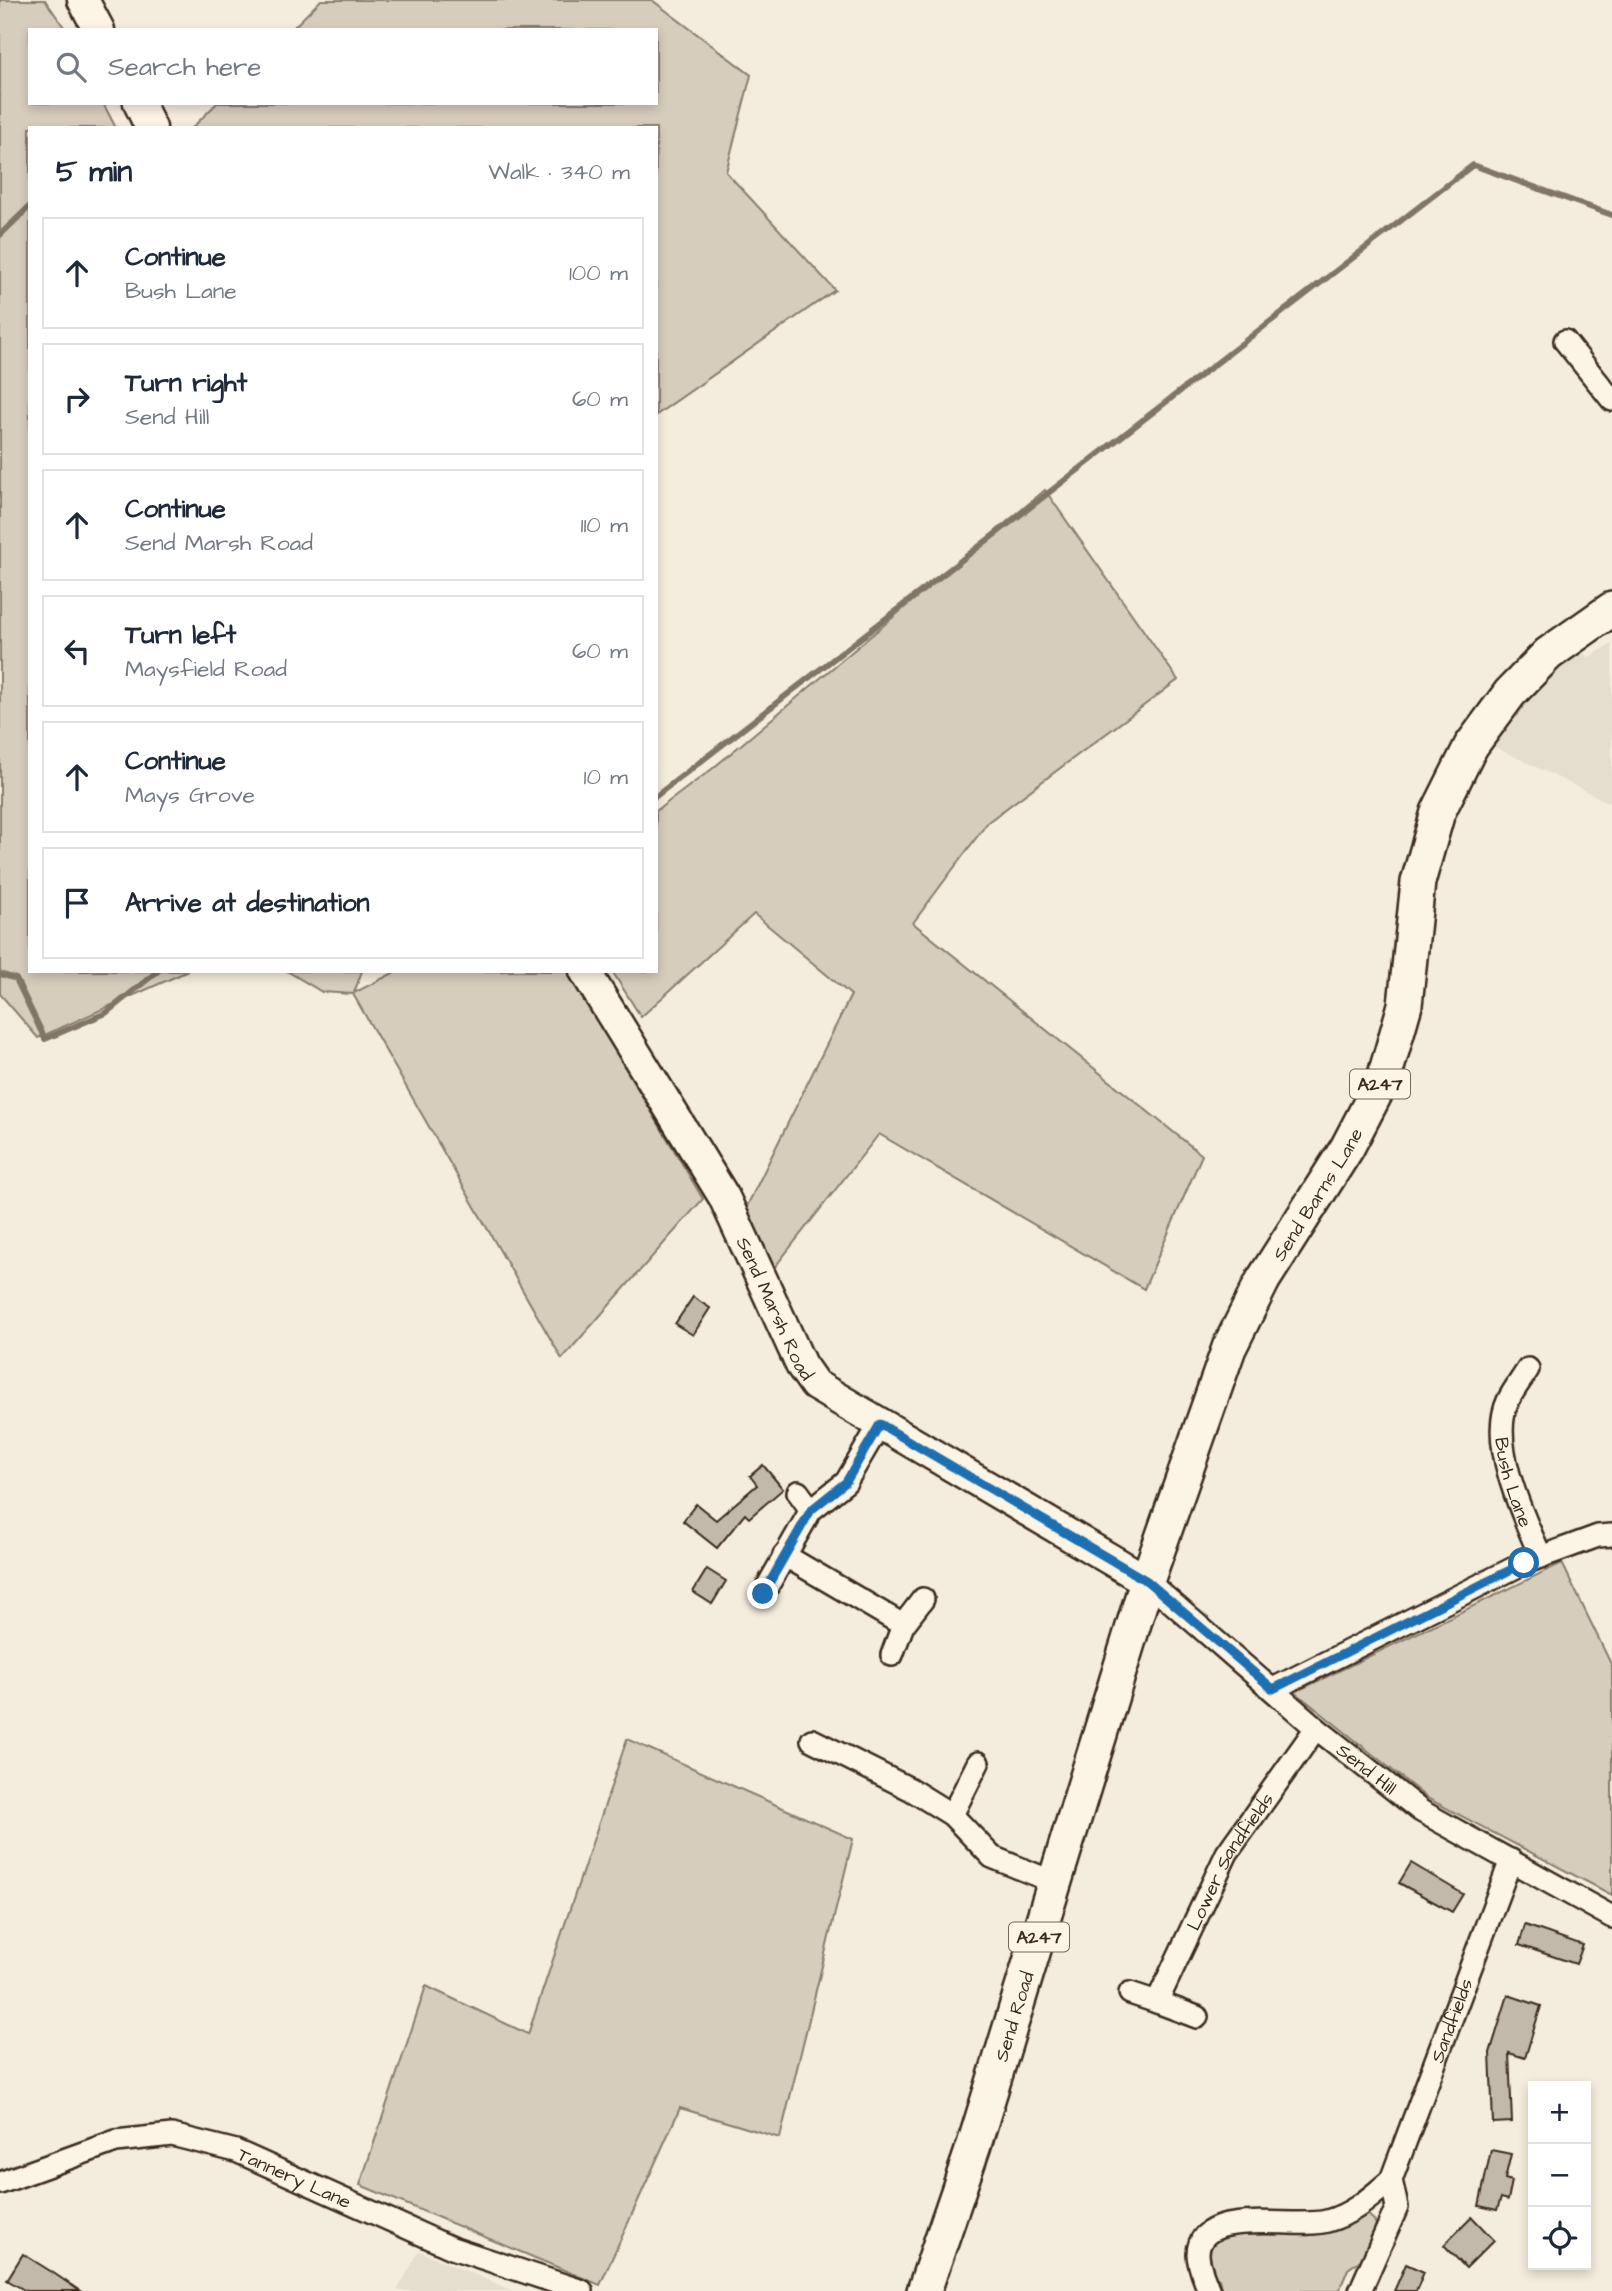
<!DOCTYPE html>
<html lang="en">
<head>
<meta charset="utf-8">
<style>
	:root { --surface:#fff; --page:#f2f2f3; --text:#1f2937; --muted:#747a83; --line:#e0e1e3 }
	body { margin:0; font-family:"Architects Daughter",sans-serif; background:var(--page); color:var(--text) }
	.controls { position:absolute; right:21px; bottom:21px; display:grid; overflow:hidden; border-radius:0px; box-shadow:0 4px 10px #0003 }
	.controls button { width:63px; height:63px; display:grid; place-items:center; padding:0; border:0; border-bottom:2px solid var(--line); background:var(--surface); color:var(--text); font:35px sans-serif }
	.stop { position:absolute; width:21px; height:21px; margin:-16px; border:5px solid #1f6fb2; border-radius:50%; background:#fff }
	.stop.end { background:#1f6fb2; border-color:#fff; box-shadow:0 2px 7px #0008 }
	.list { margin:0; padding:0; list-style:none }
	h2 { display:flex; justify-content:space-between; align-items:center; height:91px; margin:0; padding:0 28px; font-size:30px }
	h2 small { font-size:23px; font-weight:400; color:var(--muted) }
	.list li { display:grid; grid-template-columns:46px 1fr auto; gap:21px; align-items:center; box-sizing:border-box; height:112px; margin:0 14px 14px; padding:0 14px; border:2px solid var(--line); border-radius:0px }
	.list b { display:block; font-size:26px; white-space:nowrap }
	.list p { margin:0; font-size:23px; white-space:nowrap; color:var(--muted) }
	.list em { font-size:23px; font-style:normal; color:var(--muted) }
	.icon { flex:none; width:38px; height:38px; fill:none; stroke:currentColor; stroke-width:2; stroke-linecap:round; stroke-linejoin:round }
	.map { position:relative; flex:none; width:1612px; height:2291px; overflow:hidden }
	.search { position:absolute; background:var(--surface); box-shadow:0 4px 10px #0003; left:28px; top:28px; width:630px; height:77px; display:flex; align-items:center; gap:18px; box-sizing:border-box; padding:0 24px; border-radius:0px; color:var(--muted); font-size:26px }
	.panel { position:absolute; background:var(--surface); box-shadow:0 4px 10px #0003; left:28px; top:126px; width:630px; height:847px; border-radius:0px }
	.map>svg:first-child { display:block }
	.built { fill:#e5ddce }
	.green { fill:#d6cdbd; stroke:#887c6e; stroke-width:2 }
	.lines { fill:none; stroke-linecap:round; stroke-linejoin:round }
	.stream { stroke:#817466; stroke-width:6 }
	.building { fill:#c3b9aa; stroke:#3b2a1e; stroke-width:2 }
	.minor-casing { stroke:#3b2a1e; stroke-width:26 }
	.secondary-casing { stroke:#3b2a1e; stroke-width:35 }
	.primary-casing { stroke:#3b2a1e; stroke-width:38 }
	.minor { stroke:#fcf5e5; stroke-width:21 }
	.secondary { stroke:#fcf5e5; stroke-width:30 }
	.primary { stroke:#fcf5e5; stroke-width:33 }
	.route { stroke:#1f6fb2; stroke-width:9 }
	.labels { text-anchor:middle; stroke-width:6; stroke-linejoin:round; paint-order:stroke }
	.shield { fill:#fcf5e5; stroke:#75675a; stroke-width:2 }
	.shield-label { font-size:18px; font-weight:bold; fill:#3b2a1e }
	.street-label { font-size:19px; fill:#3b2a1e; stroke:#fcf5e5 }
</style>
</head>
<body>
<div class="map">
<svg width="1612" height="2291" viewBox="0 0 1612 2291">
	<rect width="100%" height="100%" fill="#f4eddd"/>
	<filter id="ink" filterUnits="userSpaceOnUse"><feTurbulence type="fractalNoise" baseFrequency=".0143" numOctaves="2"/><feDisplacementMap in="SourceGraphic" scale="14" xChannelSelector="R" yChannelSelector="G"/><feConvolveMatrix kernelMatrix="1 2 1 2 8 2 1 2 1" color-interpolation-filters="sRGB"/></filter>
	<g filter="url(#ink)">
		<g class="built">
			<path d="M1612 644V804L1489 744 1538 682 1576 649 1589 657Z"/>
			<path d="M419 2251 513 2291H397Z"/>
		</g>
		<g class="green">
			<path d="M0 0H45L66 30H30V103H103L116 128H30V971H188L38 1038 0 994Z"/>
			<path d="M321 0H652L751 75 726 172 835 290 656 415V128H192L217 103H656V30H291Z"/>
			<path d="M1045 490 1178 680 988 822 913 923 1202 1155 1144 1289 879 1134 774 1268 746 1208 851 995 754 914 641 1017 612 971H656V811L712 769Z"/>
			<path d="M287 971H362L354 993 397 971H568L703 1199 562 1359 353 994 322 992Z"/>
			<path d="M1562 1563 1612 1666V1895L1427 1798 1295 1692Z"/>
			<path d="M627 1739 853 1839 780 2138 680 2108 600 2285 360 2185 426 1986 528 2034Z"/>
			<path d="M1367 2214 1374 2220 1377 2228 1365 2257 1348 2269 1339 2291H1222L1219 2279 1207 2271 1208 2247 1213 2240 1235 2233 1314 2235 1343 2226Z"/>
		</g>
		<g class="lines">
			<g class="stream">
				<path d="M0 235 30 206"/>
				<path d="M656 796 1473 165 1612 215"/>
				<path d="M0 974 16 979 45 1039 106 1013 158 971"/>
			</g>
		</g>
		<g class="building">
			<path d="M693 1297 710 1308 693 1335 675 1324Z"/>
			<path d="M763 1465 783 1489 749 1518 745 1514 717 1548 683 1521 696 1504 716 1520 757 1485 750 1476Z"/>
			<path d="M707 1569 726 1581 712 1604 693 1592Z"/>
			<path d="M1411 1863 1463 1894 1452 1912 1399 1883Z"/>
			<path d="M1525 1925 1583 1945 1576 1964 1519 1945Z"/>
			<path d="M1508 1995 1541 2006 1525 2058 1509 2053 1512 2122 1493 2123 1490 2053Z"/>
			<path d="M1491 2150 1511 2154 1505 2179 1512 2181 1508 2200 1501 2198 1497 2210 1479 2206Z"/>
			<path d="M1472 2217 1494 2240 1466 2268 1444 2245Z"/>
			<path d="M23 2254 52 2272 80 2291H26L7 2280Z"/>
			<path d="M1406 2264 1424 2272 1416 2291H1394Z"/>
		</g>
		<g class="lines">
			<defs>
				<g id="minor">
					<path d="M1565 341 1612 400"/>
					<path id="s1" d="M1528 1369C1522 1379 1513 1390 1508 1401 1488 1443 1524 1518 1541 1557"/>
					<path d="M798 1492 811 1510"/>
					<path d="M784 1555 903 1625 892 1655"/>
					<path id="s2" d="M1147 1581 1316 1728 1421 1811 1612 1917"/>
					<path d="M763 1594 811 1510 846 1482 880 1424"/>
					<path d="M903 1625 923 1599"/>
					<path d="M1273 1689 1524 1563 1598 1536 1612 1535"/>
					<path d="M812 1740 910 1789 952 1815 992 1857 1056 1883"/>
					<path d="M952 1815 978 1763"/>
					<path id="s3" d="M1130 1993 1157 2002 1227 1853 1316 1728"/>
					<path d="M1157 2002 1197 2017"/>
					<path id="s4" d="M0 2183 116 2141 172 2135 236 2151 452 2248 582 2291"/>
					<path d="M1209 2291C1205 2280 1198 2266 1198 2254 1199 2205 1294 2230 1327 2221 1353 2214 1371 2197 1391 2180"/>
					<path id="s5" d="M1360 2291 1397 2207 1391 2180 1511 1860"/>
				</g>
				<g id="secondary">
					<path d="M83 0 99 30"/>
					<path d="M139 103 151 128"/>
					<path id="s6" d="M585 971 724 1197 801 1365 815 1385 1147 1581"/>
				</g>
				<g id="primary">
					<path id="s7" d="M924 2291 974 2145 1147 1581 1229 1348 1263 1280 1347 1148 1385 1075 1405 1005 1418 882 1438 812 1471 746 1510 693 1548 654 1612 609"/>
				</g>
			</defs>
			<use href="#minor" class="minor-casing"/>
			<use href="#secondary" class="secondary-casing"/>
			<use href="#primary" class="primary-casing"/>
			<use href="#minor" class="minor"/>
			<use href="#secondary" class="secondary"/>
			<use href="#primary" class="primary"/>
		</g>
	</g>
	<g class="lines" filter="url(#ink)">
		<path class="route" d="M763 1594 811 1510 846 1482 880 1424 1147 1581 1273 1689 1524 1563"/>
	</g>
	<g class="labels">
		<g class="shield">
			<rect x="1350" y="1069.5" width="60" height="29" rx="5"/>
			<rect x="1009" y="1922.5" width="60" height="29" rx="5"/>
		</g>
		<g class="shield-label">
			<text x="1380" y="1090">A247</text>
			<text x="1039" y="1943">A247</text>
		</g>
		<g class="street-label">
			<text dy="7" stroke="none"><textPath href="#s7" startOffset="1169">Send Barns Lane</textPath></text>
			<text dy="7" stroke="none"><textPath href="#s6" startOffset="388">Send Marsh Road</textPath></text>
			<text dy="7" stroke="none"><textPath href="#s1" startOffset="121">Bush Lane</textPath></text>
			<text dy="7" stroke="none"><textPath href="#s2" startOffset="289">Send Hill</textPath></text>
			<text dy="7" stroke="none"><textPath href="#s3" startOffset="187">Lower Sandfields</textPath></text>
			<text dy="7" stroke="none"><textPath href="#s7" startOffset="289">Send Road</textPath></text>
			<text dy="7" stroke="none"><textPath href="#s5" startOffset="290">Sandfields</textPath></text>
			<text dy="7" stroke="none"><textPath href="#s4" startOffset="310">Tannery Lane</textPath></text>
		</g>
	</g>
</svg>
<div class="controls">
<button>+</button>
<button>−</button>
<button><svg class="icon" aria-label="locate" viewBox="0 0 24 24"><circle cx="12" cy="12" r="6"/><path d="M12 2v4M12 18v4M2 12h4M18 12h4"/></svg></button>
</div>
<div class="stop" style="left:1524px;top:1563px"></div>
<div class="stop end" style="left:763px;top:1594px"></div>
<div class="search"><svg class="icon" aria-label="search" viewBox="0 0 24 24"><circle cx="10" cy="10" r="6"/><path d="M15 15l6 6"/></svg>Search here</div>
<section class="panel">
<h2>5 min<small>Walk · 340 m</small></h2>
<ul class="list">
<li><svg class="icon" aria-label="ahead" viewBox="0 0 24 24"><path d="M12 20V5M6 11l6-6 6 6"/></svg><div><b>Continue</b><p>Bush Lane</p></div><em>100 m</em></li>
<li><svg class="icon" aria-label="right" viewBox="0 0 24 24"><path d="M7 20v-9h11M14 6l5 5-5 5"/></svg><div><b>Turn right</b><p>Send Hill</p></div><em>60 m</em></li>
<li><svg class="icon" aria-label="ahead" viewBox="0 0 24 24"><path d="M12 20V5M6 11l6-6 6 6"/></svg><div><b>Continue</b><p>Send Marsh Road</p></div><em>110 m</em></li>
<li><svg class="icon" aria-label="left" viewBox="0 0 24 24"><path d="M17 20v-9H6M10 6l-5 5 5 5"/></svg><div><b>Turn left</b><p>Maysfield Road</p></div><em>60 m</em></li>
<li><svg class="icon" aria-label="ahead" viewBox="0 0 24 24"><path d="M12 20V5M6 11l6-6 6 6"/></svg><div><b>Continue</b><p>Mays Grove</p></div><em>10 m</em></li>
<li><svg class="icon" aria-label="arrive" viewBox="0 0 24 24"><path d="M6 21V4h12l-3 4 3 4H6"/></svg><div><b>Arrive at destination</b></div></li>
</ul>
</section>
</div>
</body>
</html>
